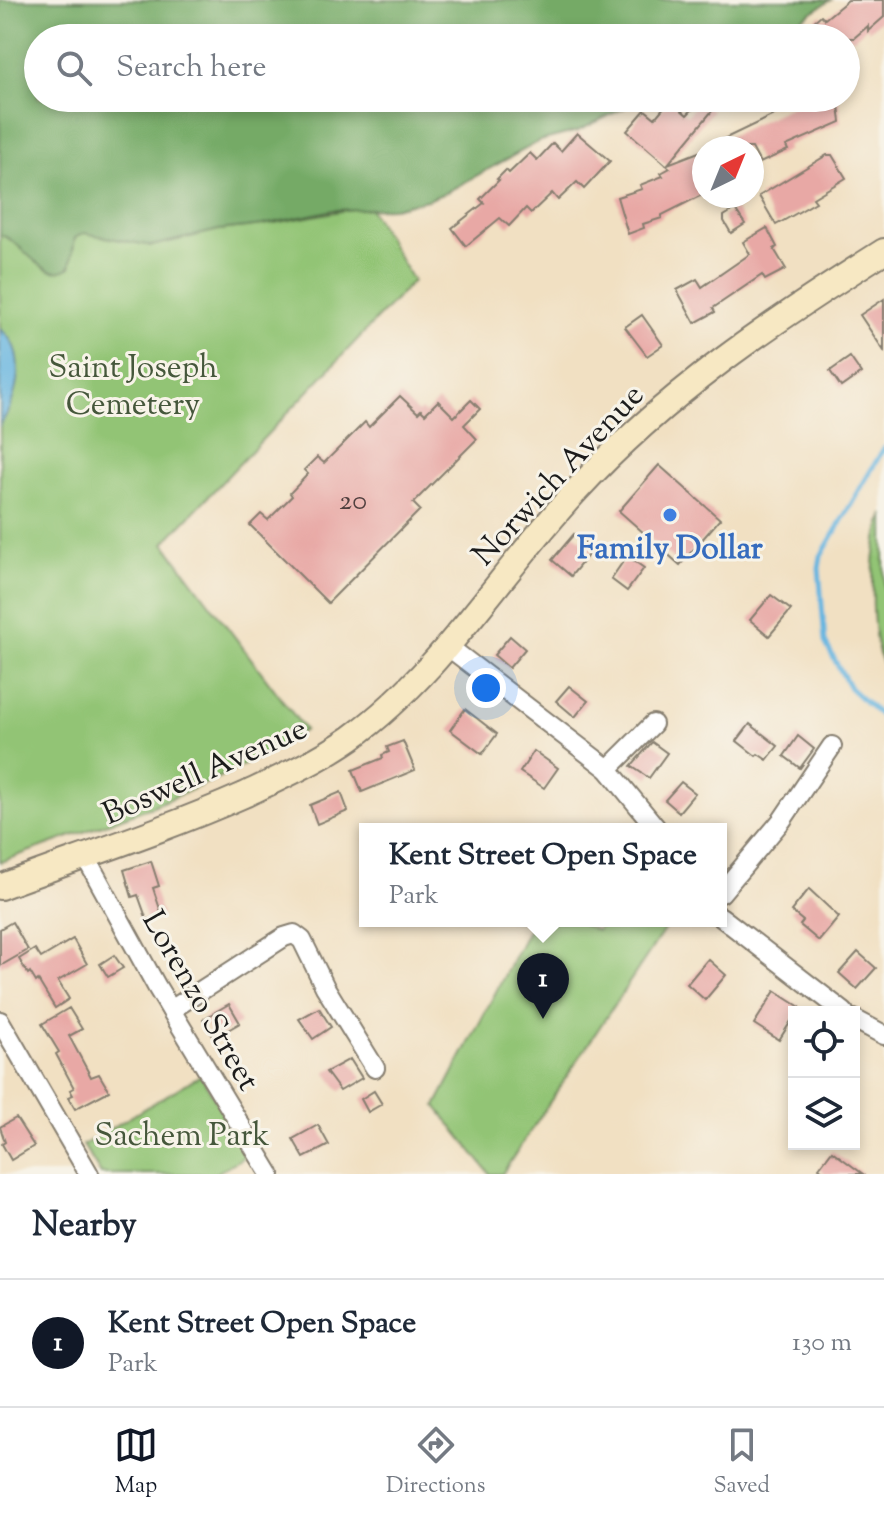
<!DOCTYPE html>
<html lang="en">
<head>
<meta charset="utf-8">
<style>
	:root { --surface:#fff; --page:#f2f2f3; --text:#1f2937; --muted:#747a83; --line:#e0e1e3; --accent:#111827 }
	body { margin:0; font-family:"Sorts Mill Goudy",serif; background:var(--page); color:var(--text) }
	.controls { position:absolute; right:24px; bottom:24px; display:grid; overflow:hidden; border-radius:0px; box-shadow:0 4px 12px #0003 }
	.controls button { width:72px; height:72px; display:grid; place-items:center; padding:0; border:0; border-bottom:2px solid var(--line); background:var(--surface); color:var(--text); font:40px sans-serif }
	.compass { position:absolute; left:692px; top:136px; width:72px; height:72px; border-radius:50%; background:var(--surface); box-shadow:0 4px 12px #0003; rotate:43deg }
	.you { position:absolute; left:486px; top:688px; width:28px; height:28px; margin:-20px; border:6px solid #fff; border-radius:50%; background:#1a73e8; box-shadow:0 0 0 12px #1a73e833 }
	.badge { display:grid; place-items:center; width:52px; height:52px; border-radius:50%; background:var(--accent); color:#fff; font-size:26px; font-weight:700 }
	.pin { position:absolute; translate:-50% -66px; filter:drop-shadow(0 2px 4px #0008) }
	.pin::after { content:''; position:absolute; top:42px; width:28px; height:24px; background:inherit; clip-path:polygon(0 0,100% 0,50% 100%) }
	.popup { position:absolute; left:359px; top:823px; width:368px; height:104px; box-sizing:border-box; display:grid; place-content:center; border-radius:0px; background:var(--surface); filter:drop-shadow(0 2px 6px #0005); font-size:26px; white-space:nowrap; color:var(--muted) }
	.popup b { font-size:30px; color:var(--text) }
	.popup::after { content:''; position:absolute; left:50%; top:100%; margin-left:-16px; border:16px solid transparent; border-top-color:var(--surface) }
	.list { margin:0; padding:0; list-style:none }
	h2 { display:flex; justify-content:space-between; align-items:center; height:104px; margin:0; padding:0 32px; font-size:34px }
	h2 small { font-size:26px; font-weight:400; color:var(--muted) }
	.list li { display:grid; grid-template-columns:52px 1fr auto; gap:24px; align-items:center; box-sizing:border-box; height:128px; padding:0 32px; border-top:2px solid var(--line) }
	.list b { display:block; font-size:30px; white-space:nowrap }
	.list p { margin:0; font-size:26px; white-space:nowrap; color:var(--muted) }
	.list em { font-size:26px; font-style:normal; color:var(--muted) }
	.icon { flex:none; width:44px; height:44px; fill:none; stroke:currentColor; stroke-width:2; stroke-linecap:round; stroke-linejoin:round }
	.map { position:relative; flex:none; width:884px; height:1174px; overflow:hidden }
	.search { position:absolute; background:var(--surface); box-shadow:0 4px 12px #0003; left:24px; right:24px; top:24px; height:88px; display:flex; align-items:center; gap:20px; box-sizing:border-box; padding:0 28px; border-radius:44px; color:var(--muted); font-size:30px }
	.sheet { height:232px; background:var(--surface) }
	nav { display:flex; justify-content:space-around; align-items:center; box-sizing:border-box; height:112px; border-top:2px solid var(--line); background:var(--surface); font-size:22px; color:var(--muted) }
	nav a { display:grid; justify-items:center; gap:4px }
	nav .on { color:var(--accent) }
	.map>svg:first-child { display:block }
	.green { fill:#92c475; stroke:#577048; stroke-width:2 }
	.forest { fill:#75aa66; stroke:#486341; stroke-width:2 }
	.water { fill:#66b5e0; stroke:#41687e; stroke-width:2 }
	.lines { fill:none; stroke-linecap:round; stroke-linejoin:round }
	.stream { stroke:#66b5e0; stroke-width:5 }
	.building { fill:#e8a8a5 }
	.minor-casing { stroke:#867e6f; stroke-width:22 }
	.secondary-casing { stroke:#867e6f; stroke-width:28 }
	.minor { stroke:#fff; stroke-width:18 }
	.secondary { stroke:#f7e8c3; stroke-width:24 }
	.shop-dot { fill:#3f7fe0; stroke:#f7f3e8; stroke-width:3 }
	.labels { text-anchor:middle; stroke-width:6; stroke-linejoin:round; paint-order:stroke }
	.number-label { font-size:28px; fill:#4f3f3e }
	.park-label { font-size:32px; fill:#45573b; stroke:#f7f3e8 }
	.street-label { font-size:32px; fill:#1c1c1c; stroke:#f7f3e8 }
	.shop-label { font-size:32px; font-weight:bold; fill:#366cbe; stroke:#f7f3e8 }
</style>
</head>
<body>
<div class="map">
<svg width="884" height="1174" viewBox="0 0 884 1174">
	<rect width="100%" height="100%" fill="#f7f3e8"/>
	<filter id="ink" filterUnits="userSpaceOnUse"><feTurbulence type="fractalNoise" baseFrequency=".0125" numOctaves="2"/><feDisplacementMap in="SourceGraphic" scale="16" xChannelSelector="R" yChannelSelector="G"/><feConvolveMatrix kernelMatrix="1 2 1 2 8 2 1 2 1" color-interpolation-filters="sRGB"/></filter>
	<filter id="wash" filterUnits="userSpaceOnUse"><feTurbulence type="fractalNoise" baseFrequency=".006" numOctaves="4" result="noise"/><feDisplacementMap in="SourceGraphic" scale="32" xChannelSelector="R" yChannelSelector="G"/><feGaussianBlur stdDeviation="1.8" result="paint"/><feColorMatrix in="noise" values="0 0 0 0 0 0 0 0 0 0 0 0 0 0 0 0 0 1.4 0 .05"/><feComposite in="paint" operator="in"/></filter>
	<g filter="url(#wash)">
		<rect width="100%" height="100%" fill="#f1e0c2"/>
		<g class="green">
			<path d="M352 209H370L413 281 164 543 305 730C208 792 107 823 0 862V235C28 241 37 282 70 267L75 238 84 232 152 246 219 230 263 225Z"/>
			<path d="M884 514V667C868 636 870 547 884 514Z"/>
			<path d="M533 921H577L597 931 603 921H670L502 1174H490L436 1106Z"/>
			<path d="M201 1075 247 1155 215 1174H101L83 1145Z"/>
		</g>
		<path class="forest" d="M0 0H831L771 38H38V98H644L578 131 540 141 445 193 427 200 393 208 334 210 263 225 219 230 152 246 84 233 75 238 70 267C43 286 23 240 0 235Z"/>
		<path class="water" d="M0 329C29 350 18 400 0 425Z"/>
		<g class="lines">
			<path class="stream" d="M884 448 821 556 819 568 825 642 850 688 884 719"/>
		</g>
		<g id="blocks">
			<g class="building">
				<path d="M848 0H884V17L868 31V26L854 38H795L821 15 825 19Z"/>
				<path d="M809 98H838L841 122 786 146 788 150 760 163 752 148H705Z"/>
				<path d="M670 100 687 115 701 100 712 111 668 164 704 150V194L662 215V218L643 224 644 228 628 234 617 197 642 189 640 185 663 176 661 173 670 168 627 131 645 110 655 118Z"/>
				<path d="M577 133 610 161 584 189 577 182 558 200 552 193 531 213 526 208 509 226 500 218 466 246 452 228 484 203 480 199 499 180 497 179 506 170 509 173 530 153 537 160 553 143 561 151Z"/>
				<path d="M827 155H832L846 178 813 198 816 202 776 225 759 196Z"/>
				<path d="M735 209 745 224 731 233 724 221V216Z"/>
				<path d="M767 228 777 247 774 249 786 269 765 280 762 275 713 308 715 312 695 323 677 290 697 279 702 287 750 254 743 242Z"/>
				<path d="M884 299V351L860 315Z"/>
				<path d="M642 315 663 345 647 356 625 327Z"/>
				<path d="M850 357 861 373 841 387 830 371Z"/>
				<path d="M400 396 418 413 421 410 425 414 438 401 454 417 471 400 480 409 464 425 477 439 413 503 420 510 328 603 250 525 261 514 268 520 292 496 290 493 308 474 304 470 317 457 324 463 365 422 369 427Z"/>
				<path d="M659 465 720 519 680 565 619 511Z"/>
				<path d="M574 534 593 549 571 576 552 560Z"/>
				<path d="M627 556 644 568 627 591 611 579Z"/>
				<path d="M771 595 791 610 769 636 750 620Z"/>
				<path d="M510 636 525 649 509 668 494 655Z"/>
				<path d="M569 686 588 701 575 717 556 701Z"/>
				<path d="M465 709 497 734 482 754 450 730Z"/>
				<path d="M750 724 778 746 767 760 758 754 756 756 737 741Z"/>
				<path d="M798 736 814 749 800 768 784 756Z"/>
				<path d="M403 741 415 770 362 792 353 770 383 758 382 755 389 752 387 747Z"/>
				<path d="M652 742 667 753 649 778 631 766Z"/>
				<path d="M534 751 558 768 544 788 520 772Z"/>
				<path d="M681 782 695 793 679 812 665 800Z"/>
				<path d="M341 792 348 811 317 824 310 805Z"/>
				<path d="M151 861 159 886 153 888 162 915 147 920 138 895 132 897 124 870Z"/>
				<path d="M809 889 839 917 819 941 800 925 803 921 791 911Z"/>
				<path d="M12 922 28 950 0 966V929Z"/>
				<path d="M73 939 87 964 58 981 69 999 55 1008 38 980 36 982 30 972 28 974 19 959 35 949 41 958Z"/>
				<path d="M858 952 876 968 857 989 839 973Z"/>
				<path d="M114 955 123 968 108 977 100 964Z"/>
				<path d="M708 959 726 975 705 1000 687 984Z"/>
				<path d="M775 991 800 1007 779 1040 754 1024Z"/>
				<path d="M229 1004 240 1023 214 1038 203 1019Z"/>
				<path d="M69 1008 82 1029 69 1036 91 1077 99 1074 109 1091 75 1109 68 1097 73 1095 70 1090 74 1088 56 1054 59 1052 42 1024Z"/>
				<path d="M319 1008 331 1027 313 1039 299 1019Z"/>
				<path d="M350 1059 362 1078 340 1091 326 1072Z"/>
				<path d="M374 1091 382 1104 368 1112 361 1099Z"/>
				<path d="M16 1118 34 1146 11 1160 2 1144 5 1142 0 1127Z"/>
				<path d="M318 1125 329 1145 304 1158 293 1139Z"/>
				<path d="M832 1151 863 1174H826L819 1168Z"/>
			</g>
		</g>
	</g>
	<g filter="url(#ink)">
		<use href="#blocks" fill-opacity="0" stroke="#867e6f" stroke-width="2"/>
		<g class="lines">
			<defs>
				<g id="minor">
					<path d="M446 645 608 769 657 829"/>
					<path d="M608 769 653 724"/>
					<path d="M85 856 157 987 270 1174"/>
					<path d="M721 893 782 820 832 746"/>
					<path d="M721 917 844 1012"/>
					<path d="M171 1010 284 937 294 934 302 940 325 987 375 1068"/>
					<path d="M854 1019 884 1035"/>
					<path d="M0 1021 89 1174"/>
				</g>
				<path id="secondary" d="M0 887C81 857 165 830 244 795 280 778 318 761 351 738 441 673 500 573 575 492 668 391 769 324 884 251"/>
			</defs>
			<use href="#minor" class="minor-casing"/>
			<use href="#secondary" class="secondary-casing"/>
			<use href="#minor" class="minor"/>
			<use href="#secondary" class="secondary"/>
		</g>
	</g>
	<circle class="shop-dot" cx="670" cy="515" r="8"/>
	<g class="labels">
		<g class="number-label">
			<text x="353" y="509">20</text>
		</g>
		<g class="park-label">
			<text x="133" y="377">Saint Joseph<tspan x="133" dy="37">Cemetery</tspan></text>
			<text x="182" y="1145">Sachem Park</text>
		</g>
		<g class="street-label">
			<text transform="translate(557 474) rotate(-47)" y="11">Norwich Avenue</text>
			<text transform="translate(204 770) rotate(-24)" y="11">Boswell Avenue</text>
			<text transform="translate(202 1000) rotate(60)" y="11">Lorenzo Street</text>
		</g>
		<g class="shop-label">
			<text x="670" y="558">Family Dollar</text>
		</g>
	</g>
</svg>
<div class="controls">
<button><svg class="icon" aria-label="locate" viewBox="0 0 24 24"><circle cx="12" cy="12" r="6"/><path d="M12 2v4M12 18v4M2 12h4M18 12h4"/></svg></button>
<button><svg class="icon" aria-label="layers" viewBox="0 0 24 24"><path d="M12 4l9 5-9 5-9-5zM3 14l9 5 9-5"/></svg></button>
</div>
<svg class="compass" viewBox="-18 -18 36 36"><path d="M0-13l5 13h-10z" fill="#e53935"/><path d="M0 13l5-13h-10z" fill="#747a83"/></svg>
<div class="you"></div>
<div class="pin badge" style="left:543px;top:1019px">1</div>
<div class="popup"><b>Kent Street Open Space</b>Park</div>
<div class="search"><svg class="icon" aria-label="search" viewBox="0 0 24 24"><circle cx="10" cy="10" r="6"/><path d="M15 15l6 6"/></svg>Search here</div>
</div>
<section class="sheet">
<h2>Nearby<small></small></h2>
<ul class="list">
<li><span class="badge">1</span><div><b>Kent Street Open Space</b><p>Park</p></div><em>130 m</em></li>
</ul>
</section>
<nav>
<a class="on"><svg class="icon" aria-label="map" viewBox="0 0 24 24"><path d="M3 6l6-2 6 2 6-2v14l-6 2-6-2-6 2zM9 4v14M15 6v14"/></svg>Map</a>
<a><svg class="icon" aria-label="directions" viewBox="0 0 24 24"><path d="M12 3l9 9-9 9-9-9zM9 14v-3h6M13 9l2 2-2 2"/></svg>Directions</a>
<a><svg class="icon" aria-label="saved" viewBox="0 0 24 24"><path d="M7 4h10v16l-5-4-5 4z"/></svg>Saved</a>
</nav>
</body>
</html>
